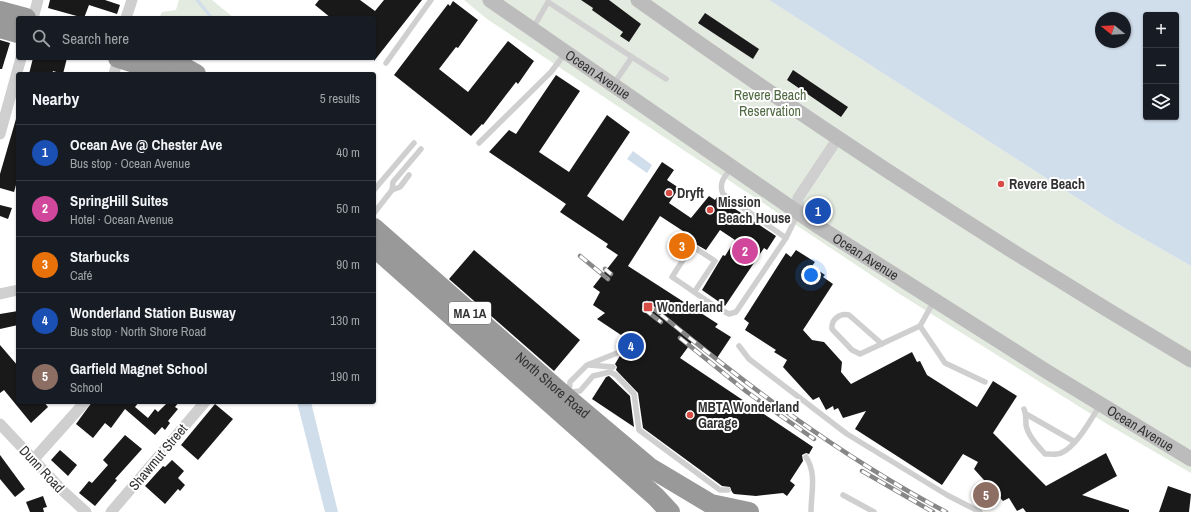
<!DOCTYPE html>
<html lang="en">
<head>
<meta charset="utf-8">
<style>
	:root { --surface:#171b24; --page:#242831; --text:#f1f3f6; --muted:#9ea1a6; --line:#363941; --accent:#2563eb }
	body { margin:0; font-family:"Archivo Narrow",sans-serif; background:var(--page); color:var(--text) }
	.controls { position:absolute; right:12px; top:12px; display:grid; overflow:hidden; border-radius:4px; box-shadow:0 1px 3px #0004 }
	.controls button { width:36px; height:36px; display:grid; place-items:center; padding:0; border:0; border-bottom:1px solid var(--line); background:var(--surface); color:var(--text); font:20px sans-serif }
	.compass { position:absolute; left:1095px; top:12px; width:36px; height:36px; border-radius:50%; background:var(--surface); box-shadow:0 1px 3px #0004; rotate:288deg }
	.you { position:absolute; left:811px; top:275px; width:14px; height:14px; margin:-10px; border:3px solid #fff; border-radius:50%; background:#1a73e8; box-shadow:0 0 0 6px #1a73e833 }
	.badge { display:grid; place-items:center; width:26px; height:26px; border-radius:50%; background:var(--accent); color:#fff; font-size:13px; font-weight:700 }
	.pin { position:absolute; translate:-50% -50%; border:2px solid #fff; box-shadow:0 1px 4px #0006 }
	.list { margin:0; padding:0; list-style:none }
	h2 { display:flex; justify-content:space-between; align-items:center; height:52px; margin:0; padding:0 16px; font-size:17px }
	h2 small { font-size:13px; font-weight:400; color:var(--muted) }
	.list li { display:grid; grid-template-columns:26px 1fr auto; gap:12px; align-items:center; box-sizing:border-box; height:56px; padding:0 16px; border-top:1px solid var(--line) }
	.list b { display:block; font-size:15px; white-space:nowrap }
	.list p { margin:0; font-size:13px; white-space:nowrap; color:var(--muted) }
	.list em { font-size:13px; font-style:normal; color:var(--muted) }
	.icon { flex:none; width:22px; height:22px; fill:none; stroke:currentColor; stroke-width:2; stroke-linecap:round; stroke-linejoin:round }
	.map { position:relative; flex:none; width:1191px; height:512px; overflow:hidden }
	.search { position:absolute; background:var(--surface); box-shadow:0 1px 3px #0004; left:16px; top:16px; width:360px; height:44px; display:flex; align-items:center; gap:10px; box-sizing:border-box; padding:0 14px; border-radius:4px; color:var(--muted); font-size:15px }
	.panel { position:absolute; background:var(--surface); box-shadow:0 1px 3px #0004; left:16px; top:72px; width:360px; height:332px; border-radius:4px }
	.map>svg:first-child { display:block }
	.green { fill:#e3eadf }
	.water { fill:#d0ddeb; fill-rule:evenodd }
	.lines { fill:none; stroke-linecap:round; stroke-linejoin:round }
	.stream { stroke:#d0ddeb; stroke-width:3 }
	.building { fill:#191919 }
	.lane { stroke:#cfcfcf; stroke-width:5.5 }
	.street { stroke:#cfcfcf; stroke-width:11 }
	.secondary { stroke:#bcbcbc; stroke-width:15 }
	.highway { stroke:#999; stroke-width:20 }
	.rail-casing { stroke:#878787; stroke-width:4.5 }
	.rail { stroke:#fff; stroke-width:3; stroke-dasharray:9; stroke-linecap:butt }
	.poi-dot { fill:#d74c45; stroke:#fff; stroke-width:1.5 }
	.labels { text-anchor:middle; stroke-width:4; stroke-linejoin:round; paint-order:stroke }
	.shield { fill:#fff; stroke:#707070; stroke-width:1 }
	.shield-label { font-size:13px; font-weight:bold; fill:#323232 }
	.street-label { font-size:14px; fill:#323232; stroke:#fff }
	.park-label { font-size:14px; fill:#506a42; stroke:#fff }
	.poi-label { font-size:14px; font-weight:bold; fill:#323232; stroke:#fff; text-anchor:start }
</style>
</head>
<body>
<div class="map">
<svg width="1191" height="512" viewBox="0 0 1191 512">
	<rect width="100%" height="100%" fill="#fff"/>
	<g class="green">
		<path d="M179 0H212L234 18H164L160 16 162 12 176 10Z"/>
		<path d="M464 0H769L1116 223 1191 266V473L1107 424 898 293 487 19Z"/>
	</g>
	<g class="water">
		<path d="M769 0H1191V266L1116 223ZM1146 15H1176V117H1146ZM1101 18H1125V42H1101Z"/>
		<path d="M633 151 652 165 647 173 627 159Z"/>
		<path d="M297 402H311L338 512H325Z"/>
	</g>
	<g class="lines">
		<path class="stream" d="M197 0 212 18"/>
	</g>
	<g class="building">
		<path d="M50 0H105L120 5 117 14 89 5 84 18 48 8Z"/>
		<path d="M319 0H360L375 11 384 0H422L374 61V18H331L315 5Z"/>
		<path d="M581 0H609L641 24 629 42 620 36 623 32 592 10 593 8Z"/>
		<path d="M453 1 478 20 458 48 456 47 439 69 468 92 508 41 534 61 518 84 516 82 483 125 482 124 471 136 394 75 448 4 450 6Z"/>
		<path d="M705 13 759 49 753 59 698 23Z"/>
		<path d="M0 40 10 43 2 69H0Z"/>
		<path d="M33 58H67L63 74 53 71 52 74H29Z"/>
		<path d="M793 70 848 107 841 117 787 80Z"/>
		<path d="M556 75 580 91 539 152 569 172 607 115 630 132 587 196 623 221 662 162 674 170 667 180 679 188 669 203 691 218 709 196 715 200 717 197 776 236 767 250 764 248 725 306 702 290 723 255 725 256 735 240 720 230 706 250 692 242 688 244 682 254 673 248 683 231 660 216 628 266 718 324 715 327 731 337 717 358 694 339 680 358 813 447 809 454 806 453 802 455 803 461 790 481 795 485 787 496 783 493 756 496 734 494 732 492 730 487 722 486 718 483 643 428 638 393 616 370 617 367 615 364 621 354 619 349 627 339 597 319 605 313 593 305 600 292 593 287 618 255 606 247 608 244 560 212 566 204 489 152 509 130 516 134Z"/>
		<path d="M16 119H18V178L14 192 0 188V174Z"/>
		<path d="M0 205 12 208 8 219 0 216Z"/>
		<path d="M474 250 580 340 554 371 449 279Z"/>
		<path d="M796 250 815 262 812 266 825 275 823 277 833 284 803 330 812 340 824 342 842 362 841 372 851 384 912 352 917 362 920 361 927 375 977 407 993 381 1017 396 993 433 1046 486 1106 453 1117 476 1082 495 1129 510V512H1026L1023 508 1017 511 1009 498 1003 501 974 469 978 462 963 454 942 485 855 429 866 411 843 418 838 408 834 410 833 406 826 410 819 397 813 400 783 367 787 360 774 352 776 350 745 330 749 323 744 319 786 253 791 257Z"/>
		<path d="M18 311V325L0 329V314Z"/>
		<path d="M0 345 18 366V402H44L48 407 31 423 4 390 0 393Z"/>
		<path d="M609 376 630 396 634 427 592 399 606 377Z"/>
		<path d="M92 402H139L135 407 148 418 155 409 158 412 168 402H179L175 407 178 409 168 421 170 423 165 430 162 427 155 435 125 409 111 428 105 423 93 438 76 424Z"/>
		<path d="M215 404 233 419 198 460 181 445Z"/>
		<path d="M125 435 142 449 115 479 117 480 95 506 79 493 89 481 92 483 108 465 103 460Z"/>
		<path d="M60 450 77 465 68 476 51 460Z"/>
		<path d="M0 455 25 489 15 497 0 479Z"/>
		<path d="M172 460 184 471 178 478 185 485 180 491 178 489 165 504 145 486 163 466 165 467Z"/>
		<path d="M1168 486 1191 494 1189 512H1159Z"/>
		<path d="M43 496 47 507 43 508 44 512H30L26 502Z"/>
	</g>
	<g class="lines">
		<g class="lane">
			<path d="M533 28 548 2 632 57"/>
			<path d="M386 63 431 0"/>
			<path d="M613 85 632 57 666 79"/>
			<path d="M479 143 551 72 566 52"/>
			<path d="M732 167C725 176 718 183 723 194L786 238"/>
			<path d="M374 190 414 143"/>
			<path d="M392 190 400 187 409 175"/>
			<path d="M374 213 392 190 393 182 421 149"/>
			<path d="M695 291 715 261 692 246 672 277C691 289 709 304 729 314L736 312 786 238 798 213"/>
			<path d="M920 326 945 363 985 382"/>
			<path d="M882 344 849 315C840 313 831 319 832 329L852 350 860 354 920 326 934 301"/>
			<path d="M739 346 749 359 847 434 947 495 980 512"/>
			<path d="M589 365 613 367"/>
			<path d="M570 392 580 391 593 376 610 372 616 375 634 394 639 430 720 490H728"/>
			<path d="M569 393 570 382 587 365 617 353"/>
			<path d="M1024 409C1026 414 1026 419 1026 425 1028 436 1038 446 1045 454 1050 454 1057 455 1061 453 1076 447 1092 418 1100 405"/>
			<path d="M1026 414 1075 442"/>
			<path d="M806 457C817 474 811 493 811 512"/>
			<path d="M843 495 874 512"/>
		</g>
		<g class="street">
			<path d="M33 18 38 0"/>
			<path d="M126 18 132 0"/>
			<path d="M114 74 118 58"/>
			<path d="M0 134 21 58"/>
			<path d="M798 213V198L838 138"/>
			<path d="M0 294 18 290"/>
			<path d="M0 424 63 491 86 512"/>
			<path d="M34 459 85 402"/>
			<path d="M111 512 205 402"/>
		</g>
		<g class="secondary">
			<path id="s1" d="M490 0 819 227 1046 371 1191 459"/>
			<path d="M638 0C817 128 1002 248 1191 360"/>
		</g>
		<g class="highway">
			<path d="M0 11 26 18"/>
			<path d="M0 28 18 33"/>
			<path d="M118 58 157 70 165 74"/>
			<path d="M167 58 196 74"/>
			<path id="s2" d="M374 228 566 397 649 467 711 504 749 512"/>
			<path d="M374 247 656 497 670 512"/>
		</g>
		<defs>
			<g id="rail">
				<path d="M580 256 608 279"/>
				<path d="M605 269 611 274"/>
				<path d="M647 303C741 381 838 455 946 512"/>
				<path d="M644 309 661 322"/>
				<path d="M680 338 747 392 814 439"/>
				<path d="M862 471 933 512"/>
			</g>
		</defs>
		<use href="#rail" class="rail-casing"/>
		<use href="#rail" class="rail"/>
	</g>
	<g class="poi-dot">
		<circle cx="1001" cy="184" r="4"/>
		<circle cx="669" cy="193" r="4"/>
		<circle cx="710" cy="210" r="4"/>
		<rect x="643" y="302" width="10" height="10" rx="2"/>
		<circle cx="690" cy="415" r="4"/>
	</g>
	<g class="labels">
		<rect class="shield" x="449" y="302" width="42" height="22" rx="3"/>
		<g class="shield-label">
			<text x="470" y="318">MA 1A</text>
		</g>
		<g class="street-label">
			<text dy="5" stroke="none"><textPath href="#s1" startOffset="131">Ocean Avenue</textPath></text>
			<text dy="5" stroke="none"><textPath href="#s1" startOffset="455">Ocean Avenue</textPath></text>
			<text dy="5" stroke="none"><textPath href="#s2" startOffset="238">North Shore Road</textPath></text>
			<text dy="5" stroke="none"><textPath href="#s1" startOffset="779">Ocean Avenue</textPath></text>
			<text transform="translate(158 457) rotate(-50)" y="5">Shawmut Street</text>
			<text transform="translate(42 469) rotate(47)" y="5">Dunn Road</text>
		</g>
		<g class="park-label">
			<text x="770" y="100">Revere Beach<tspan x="770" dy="16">Reservation</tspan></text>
		</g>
		<g class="poi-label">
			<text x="1009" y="189">Revere Beach</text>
			<text x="677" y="198">Dryft</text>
			<text x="718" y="207">Mission<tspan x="718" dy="16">Beach House</tspan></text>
			<text x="657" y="312">Wonderland</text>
			<text x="698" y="412">MBTA Wonderland<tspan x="698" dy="16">Garage</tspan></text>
		</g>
	</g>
</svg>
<div class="controls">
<button>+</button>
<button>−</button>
<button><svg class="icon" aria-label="layers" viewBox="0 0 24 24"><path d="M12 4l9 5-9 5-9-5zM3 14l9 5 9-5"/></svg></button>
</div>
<svg class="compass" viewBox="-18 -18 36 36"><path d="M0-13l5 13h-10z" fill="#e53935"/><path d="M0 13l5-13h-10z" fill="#9ea1a6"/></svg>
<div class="you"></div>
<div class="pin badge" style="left:818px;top:211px;background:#1a4fb4">1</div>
<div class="pin badge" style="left:745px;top:251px;background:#d1479c">2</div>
<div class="pin badge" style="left:682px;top:246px;background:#e8710a">3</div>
<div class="pin badge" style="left:631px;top:346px;background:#1a4fb4">4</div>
<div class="pin badge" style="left:986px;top:495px;background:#8d6e63">5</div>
<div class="search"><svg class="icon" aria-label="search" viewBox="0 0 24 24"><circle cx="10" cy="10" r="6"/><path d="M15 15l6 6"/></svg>Search here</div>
<section class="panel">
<h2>Nearby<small>5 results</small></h2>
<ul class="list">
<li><span class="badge" style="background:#1a4fb4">1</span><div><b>Ocean Ave @ Chester Ave</b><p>Bus stop · Ocean Avenue</p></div><em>40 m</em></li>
<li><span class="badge" style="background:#d1479c">2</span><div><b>SpringHill Suites</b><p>Hotel · Ocean Avenue</p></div><em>50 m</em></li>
<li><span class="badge" style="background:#e8710a">3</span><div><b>Starbucks</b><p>Café</p></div><em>90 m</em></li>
<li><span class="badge" style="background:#1a4fb4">4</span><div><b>Wonderland Station Busway</b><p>Bus stop · North Shore Road</p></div><em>130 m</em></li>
<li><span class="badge" style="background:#8d6e63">5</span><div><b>Garfield Magnet School</b><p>School</p></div><em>190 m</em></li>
</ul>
</section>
</div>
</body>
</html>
